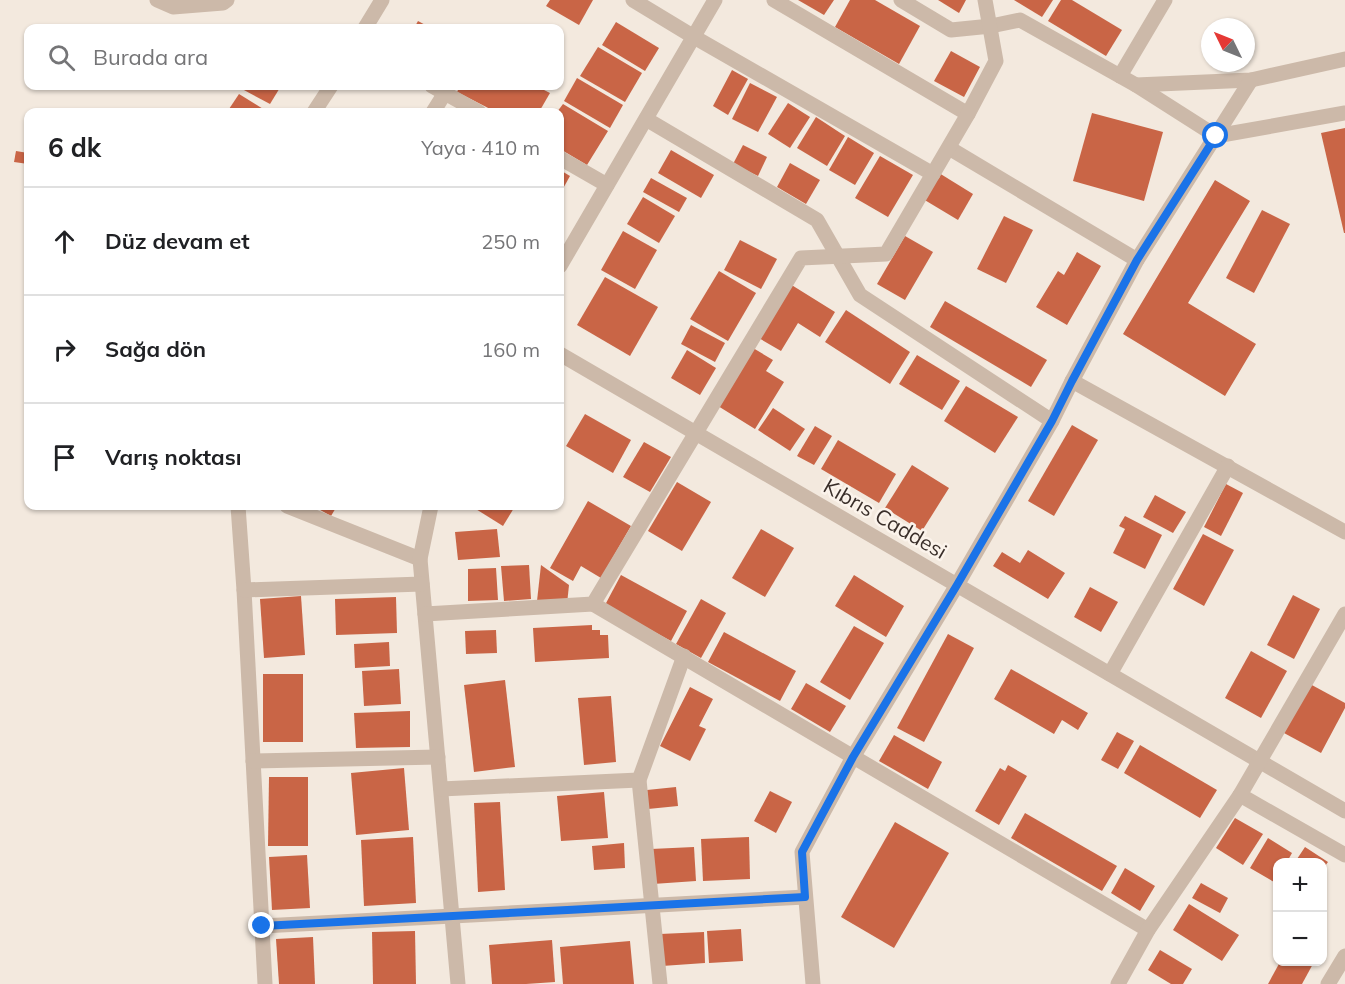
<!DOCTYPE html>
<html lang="tr">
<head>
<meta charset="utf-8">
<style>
	:root { --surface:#fff; --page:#f6f6f6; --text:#202124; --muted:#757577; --line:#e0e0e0 }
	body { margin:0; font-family:Mulish,sans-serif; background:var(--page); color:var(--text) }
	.controls { position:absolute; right:18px; bottom:18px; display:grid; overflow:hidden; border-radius:12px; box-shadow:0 2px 4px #0004 }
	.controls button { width:54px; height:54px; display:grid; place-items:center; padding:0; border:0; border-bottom:2px solid var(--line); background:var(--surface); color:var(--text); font:30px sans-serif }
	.compass { position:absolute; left:1201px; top:18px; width:54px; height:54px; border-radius:50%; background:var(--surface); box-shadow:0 2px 4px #0004; rotate:313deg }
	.stop { position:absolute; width:18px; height:18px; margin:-14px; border:4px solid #1a73e8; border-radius:50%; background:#fff }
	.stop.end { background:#1a73e8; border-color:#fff; box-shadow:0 2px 6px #0008 }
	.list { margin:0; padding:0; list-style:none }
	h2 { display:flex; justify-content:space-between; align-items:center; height:78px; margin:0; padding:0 24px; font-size:26px }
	h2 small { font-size:20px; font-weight:400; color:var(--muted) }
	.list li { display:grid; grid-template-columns:39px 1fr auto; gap:18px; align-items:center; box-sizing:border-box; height:108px; padding:0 24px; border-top:2px solid var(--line) }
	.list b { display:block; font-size:22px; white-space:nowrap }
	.list em { font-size:20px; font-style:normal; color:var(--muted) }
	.icon { flex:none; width:33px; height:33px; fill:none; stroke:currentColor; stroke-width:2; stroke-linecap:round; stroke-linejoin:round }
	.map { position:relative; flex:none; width:1345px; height:984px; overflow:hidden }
	.search { position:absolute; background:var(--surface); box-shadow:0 2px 4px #0004; left:24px; top:24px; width:540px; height:66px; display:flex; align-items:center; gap:15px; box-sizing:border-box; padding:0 21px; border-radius:12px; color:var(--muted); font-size:22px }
	.panel { position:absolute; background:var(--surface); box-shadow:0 2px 4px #0004; left:24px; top:108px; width:540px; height:402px; border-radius:12px }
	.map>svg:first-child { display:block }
	.building { fill:#c96546 }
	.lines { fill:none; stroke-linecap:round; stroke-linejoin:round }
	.minor { stroke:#ccb9a9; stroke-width:15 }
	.route { stroke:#1a73e8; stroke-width:8 }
	.labels { text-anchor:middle; stroke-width:5; stroke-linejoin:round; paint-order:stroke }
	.street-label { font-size:21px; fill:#392e29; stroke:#fbf3eb }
</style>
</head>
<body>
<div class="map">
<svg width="1345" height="984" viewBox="0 0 1345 984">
	<rect width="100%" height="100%" fill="#f3e9de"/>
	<g class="building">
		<path d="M550 0H593L579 25 546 6Z"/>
		<path d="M798 0H834L824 15Z"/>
		<path d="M850 0H875L920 26 899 64 835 27Z"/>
		<path d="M938 0H966L959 13Z"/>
		<path d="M1014 0H1053L1042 17Z"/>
		<path d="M1061 0H1072L1122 30 1106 56 1048 21Z"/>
		<path d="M418 21 431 28H414Z"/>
		<path d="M616 22 659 48 645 71 602 45Z"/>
		<path d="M598 47 642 73 625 102 580 76Z"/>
		<path d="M951 51 980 67 964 97 934 81Z"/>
		<path d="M732 70 748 79 728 115 713 106Z"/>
		<path d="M577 78 623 105 610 128 564 101Z"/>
		<path d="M750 83 777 97 758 132 732 119Z"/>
		<path d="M244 86H281L270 104 242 89Z"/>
		<path d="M460 86H536L550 93 539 112H496L457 92Z"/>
		<path d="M239 94 268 112H227Z"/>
		<path d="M788 103 810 117 790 148 768 134Z"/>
		<path d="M563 104 608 131 587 165 560 149V112H557Z"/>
		<path d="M1092 113 1163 132 1144 201 1073 181Z"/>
		<path d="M816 117 845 136 827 166 797 148Z"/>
		<path d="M1345 128V233H1344L1321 133Z"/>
		<path d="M848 137 874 153 855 185 829 170Z"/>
		<path d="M743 145 767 157 758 176 733 164Z"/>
		<path d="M671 150 714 175 701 198 658 173Z"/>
		<path d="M16 151 28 153V164L14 162Z"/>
		<path d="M880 156 913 175 888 217 855 198Z"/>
		<path d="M790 163 820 180 806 204 777 187Z"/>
		<path d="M560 170 570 176 560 194Z"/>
		<path d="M939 173 973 194 958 220 923 199Z"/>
		<path d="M651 178 687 198 679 212 643 192Z"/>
		<path d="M1215 180 1250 201 1188 303 1256 344 1225 396 1123 334Z"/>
		<path d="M643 197 675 216 659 243 627 224Z"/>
		<path d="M1262 210 1290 224 1254 293 1226 278Z"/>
		<path d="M1004 216 1033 230 1006 283 977 269Z"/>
		<path d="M623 231 657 250 635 289 601 270Z"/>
		<path d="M905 236 933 252 905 300 877 284Z"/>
		<path d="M740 240 777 259 761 289 724 270Z"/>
		<path d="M1077 252 1101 266 1067 325 1036 307 1058 271 1064 275Z"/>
		<path d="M719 271 756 293 728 341 690 319Z"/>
		<path d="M605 277 658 307 630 356 577 325Z"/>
		<path d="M790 284 835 312 820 337 798 323 781 351 757 337Z"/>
		<path d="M945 301 1047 360 1031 387 930 327Z"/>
		<path d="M846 310 910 352 890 384 825 342Z"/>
		<path d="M691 325 725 343 715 362 681 344Z"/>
		<path d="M753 348 773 360 766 371 784 382 755 429 718 406Z"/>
		<path d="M687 350 716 368 700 395 671 378Z"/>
		<path d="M917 355 960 381 942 410 899 384Z"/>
		<path d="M966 386 1018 417 995 453 944 421Z"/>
		<path d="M773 408 805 429 790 451 758 430Z"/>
		<path d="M585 414 631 440 613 473 566 446Z"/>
		<path d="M1072 425 1098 440 1054 516 1028 501Z"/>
		<path d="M815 426 832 436 814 465 797 456Z"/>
		<path d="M838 440 896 474 879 503 821 469Z"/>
		<path d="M644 442 671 457 650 492 623 477Z"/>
		<path d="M912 465 949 488 922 531 885 508Z"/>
		<path d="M677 482 711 502 682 551 648 531Z"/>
		<path d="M1226 484 1243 493 1221 536 1204 527Z"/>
		<path d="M1155 495 1186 512 1173 533 1143 517Z"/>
		<path d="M588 501 631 526 601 578 581 566 573 581 550 568Z"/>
		<path d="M300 506H337L331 516 313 506 311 511Z"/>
		<path d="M471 506H511L514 508 503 526Z"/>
		<path d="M1125 516 1162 535 1145 569 1113 553 1125 529 1119 526Z"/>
		<path d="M497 529 500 557 458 560 455 532Z"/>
		<path d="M761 529 794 548 765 597 732 578Z"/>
		<path d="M1203 534 1234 550 1204 606 1173 589Z"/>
		<path d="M1028 550 1065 573 1048 599 993 566 1002 552 1020 563Z"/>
		<path d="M529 565 531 599 504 601 501 566Z"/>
		<path d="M541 565 569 585 567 604 537 601Z"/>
		<path d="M496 568 498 600 468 601V569Z"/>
		<path d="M621 575 687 611 671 641 605 605Z"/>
		<path d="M854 575 904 606 886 637 835 606Z"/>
		<path d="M1090 587 1118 602 1101 632 1074 617Z"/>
		<path d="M1293 595 1320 609 1294 659 1267 645Z"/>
		<path d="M301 596 305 655 264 658 260 599Z"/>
		<path d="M396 597 397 633 336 635 335 599Z"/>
		<path d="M701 599 726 613 701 658 676 644Z"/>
		<path d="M592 625V630H600V635H608L609 658 535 662 533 628Z"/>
		<path d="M854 626 884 643 850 700 820 682Z"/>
		<path d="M496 630 497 653 466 654 465 631Z"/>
		<path d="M724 632 796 671 780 701 708 662Z"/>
		<path d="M948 634 974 648 924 742 897 728Z"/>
		<path d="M389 642 390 666 355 668 354 644Z"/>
		<path d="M1251 651 1287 671 1261 718 1225 698Z"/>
		<path d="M399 669 401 704 364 706 362 671Z"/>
		<path d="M1011 669 1088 713 1078 730 1062 720 1054 734 994 699Z"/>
		<rect x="263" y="674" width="40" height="68"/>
		<path d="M505 680 515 767 474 772 464 685Z"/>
		<path d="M806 683 846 706 830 732 791 709Z"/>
		<path d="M1310 684 1345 703V708L1321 753 1284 733Z"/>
		<path d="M690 687 713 699 699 726 706 729 690 761 660 746Z"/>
		<path d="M611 696 616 762 584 765 578 698Z"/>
		<path d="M410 711V747L356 748 354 713Z"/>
		<path d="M1117 732 1134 741 1118 769 1101 760Z"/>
		<path d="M894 735 942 762 928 789 879 761Z"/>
		<path d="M1140 745 1217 790 1200 818 1124 773Z"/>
		<path d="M1008 765 1027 776 999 825 975 811 1000 768 1005 771Z"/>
		<path d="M404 768 409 830 356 835 351 773Z"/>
		<path d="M269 777H308V846H268Z"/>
		<path d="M676 787 678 806 648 809 647 790Z"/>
		<path d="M770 791 792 802 776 833 754 821Z"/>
		<path d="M604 792 608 838 561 841 557 796Z"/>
		<path d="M500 802 505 890 478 892 474 803Z"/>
		<path d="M1025 813 1117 866 1102 891 1011 838Z"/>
		<path d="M1235 818 1263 834 1243 865 1216 848Z"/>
		<path d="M895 822 949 853 894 948 841 917Z"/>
		<path d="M413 837 416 903 364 906 361 840Z"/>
		<path d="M749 837 750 879 703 881 701 839Z"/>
		<path d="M1268 838 1292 853 1287 862H1278V877L1274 882 1250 868Z"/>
		<path d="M624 843 625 868 594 870 592 846Z"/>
		<path d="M694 847 696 881 653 884 651 849Z"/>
		<path d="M1305 847 1328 862 1322 870V862H1295Z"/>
		<path d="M307 855 310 908 272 910 269 857Z"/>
		<path d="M1125 868 1155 886 1140 911 1111 893Z"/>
		<path d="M1201 883 1228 898 1220 913 1192 898Z"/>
		<path d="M1189 904 1239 935 1222 961 1173 930Z"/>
		<path d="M741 929 743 961 709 963 707 931Z"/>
		<path d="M415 931 416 984H373L372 932Z"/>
		<path d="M704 932 705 963 662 966 660 934Z"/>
		<path d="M313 937 315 984H279L276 939Z"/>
		<path d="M552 940 555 982 526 984H492L489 945Z"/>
		<path d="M630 941 634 984H563L560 947Z"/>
		<path d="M1160 950 1192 969 1183 984H1171L1148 970Z"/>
		<path d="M1280 962H1314L1302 984H1268Z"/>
	</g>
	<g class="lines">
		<g class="minor">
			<path d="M157 0 173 7 223 3 227 0"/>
			<path d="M633 0 694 37 933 174"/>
			<path d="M774 0 968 114"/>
			<path d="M901 0 951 30 991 26 1020 20 1136 85 1216 136 1345 113"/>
			<path d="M365 28 382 0"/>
			<path d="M1120 76 1165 0"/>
			<path d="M1136 85 1251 80 1345 59"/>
			<path d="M432 86 479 112"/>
			<path d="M314 112 331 86"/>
			<path d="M433 112 445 93"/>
			<path d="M646 119 817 220 860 295 1052 421"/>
			<path d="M949 148 1137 260"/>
			<path d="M560 158 607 185"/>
			<path d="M560 266 715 0"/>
			<path d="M560 354 1345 811"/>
			<path d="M1072 381 1345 532"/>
			<path d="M238 506 244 590 265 984"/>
			<path d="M287 506 420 559"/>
			<path d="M431 506 420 559 458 984"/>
			<path d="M244 590 422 584"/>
			<path d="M593 604 1148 930"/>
			<path d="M425 614 593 604 801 258 886 254 968 114 996 61 985 0"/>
			<path d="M1110 674 1228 466"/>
			<path d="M253 761 438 757"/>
			<path d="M441 789 639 780"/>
			<path d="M1240 795 1345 855"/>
			<path d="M262 926C443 918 624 906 805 897"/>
			<path d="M660 984 639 780 684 656"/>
			<path d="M813 984 802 852 853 757 957 585 1052 421 1072 381 1137 260 1251 80"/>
			<path d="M1118 984 1148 930 1240 795 1345 614"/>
			<path d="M1328 984 1345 956"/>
		</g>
	</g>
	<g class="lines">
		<path class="route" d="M262 926C443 918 624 906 805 897L802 852 853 757 957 585 1052 421 1072 381 1137 260 1216 136"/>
	</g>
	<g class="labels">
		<g class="street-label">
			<text transform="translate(885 519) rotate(30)" y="7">Kıbrıs Caddesi</text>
		</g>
	</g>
</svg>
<div class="controls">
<button>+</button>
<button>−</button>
</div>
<svg class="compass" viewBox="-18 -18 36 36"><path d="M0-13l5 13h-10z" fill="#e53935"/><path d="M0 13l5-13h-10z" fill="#757577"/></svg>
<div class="stop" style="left:1216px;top:136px"></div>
<div class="stop end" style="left:262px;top:926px"></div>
<div class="search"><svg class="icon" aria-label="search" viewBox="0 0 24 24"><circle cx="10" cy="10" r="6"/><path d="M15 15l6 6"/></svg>Burada ara</div>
<section class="panel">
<h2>6 dk<small>Yaya · 410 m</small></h2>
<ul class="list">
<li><svg class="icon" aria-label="ahead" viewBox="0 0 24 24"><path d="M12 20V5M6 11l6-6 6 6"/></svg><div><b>Düz devam et</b></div><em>250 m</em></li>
<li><svg class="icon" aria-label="right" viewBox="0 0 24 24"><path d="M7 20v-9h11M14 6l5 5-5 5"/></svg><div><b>Sağa dön</b></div><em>160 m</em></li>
<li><svg class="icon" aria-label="arrive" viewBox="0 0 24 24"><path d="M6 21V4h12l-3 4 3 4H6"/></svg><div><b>Varış noktası</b></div></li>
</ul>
</section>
</div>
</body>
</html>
